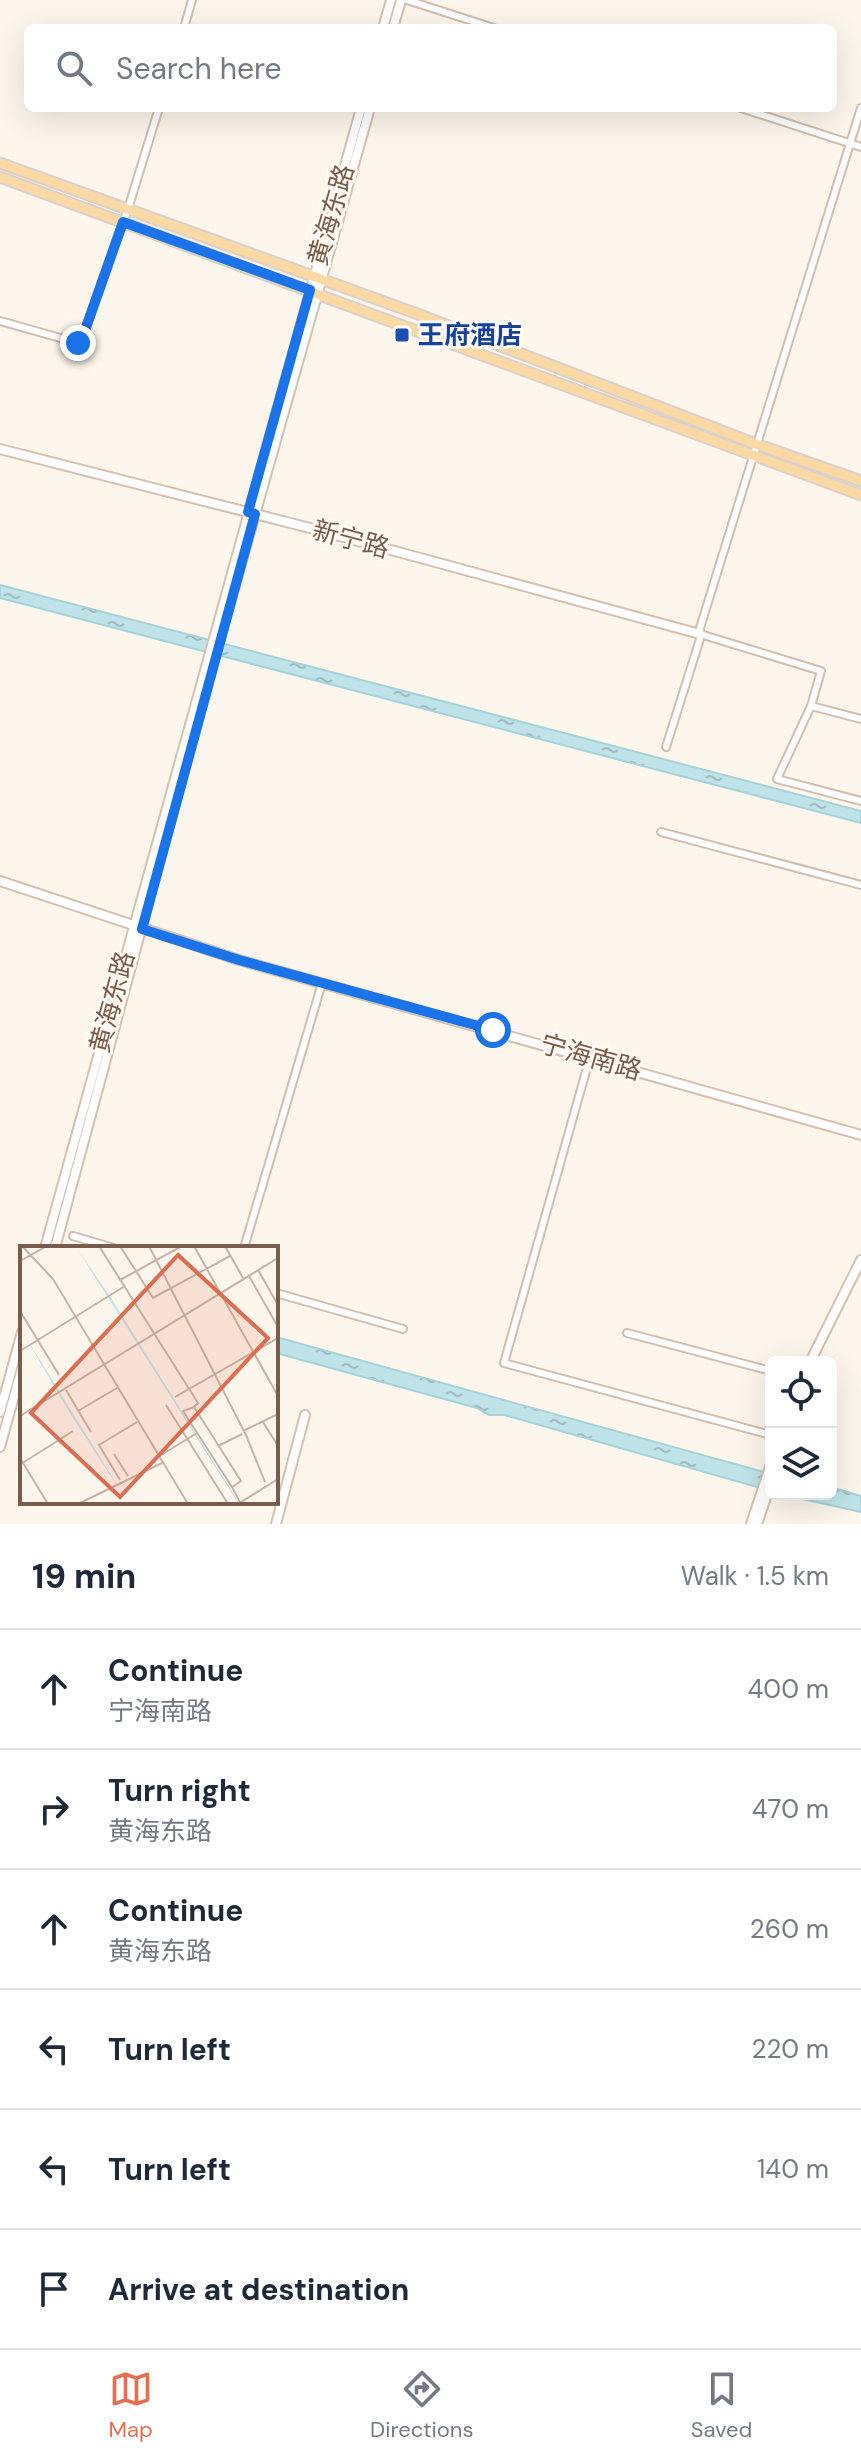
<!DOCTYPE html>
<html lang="en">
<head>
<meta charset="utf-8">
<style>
	:root { --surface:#fff; --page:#f2f2f3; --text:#1f2937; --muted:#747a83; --line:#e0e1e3; --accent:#e76f51 }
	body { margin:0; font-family:"DM Sans","Noto Sans SC",sans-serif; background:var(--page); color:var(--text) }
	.controls { position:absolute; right:24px; bottom:24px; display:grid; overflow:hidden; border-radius:12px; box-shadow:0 8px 32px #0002 }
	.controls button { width:72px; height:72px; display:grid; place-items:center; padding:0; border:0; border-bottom:2px solid var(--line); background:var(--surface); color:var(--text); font:40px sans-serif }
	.stop { position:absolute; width:24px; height:24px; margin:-18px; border:6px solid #1a73e8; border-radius:50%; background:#fff }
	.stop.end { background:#1a73e8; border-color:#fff; box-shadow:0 2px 8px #0008 }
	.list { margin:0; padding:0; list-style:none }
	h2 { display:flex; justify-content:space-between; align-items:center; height:104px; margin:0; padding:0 32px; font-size:34px }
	h2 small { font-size:26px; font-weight:400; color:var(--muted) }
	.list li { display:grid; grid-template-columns:52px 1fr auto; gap:24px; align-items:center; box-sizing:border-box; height:120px; padding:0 32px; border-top:2px solid var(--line) }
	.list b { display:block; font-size:30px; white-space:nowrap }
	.list p { margin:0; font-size:26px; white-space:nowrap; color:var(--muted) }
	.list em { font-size:26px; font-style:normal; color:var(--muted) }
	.icon { flex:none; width:44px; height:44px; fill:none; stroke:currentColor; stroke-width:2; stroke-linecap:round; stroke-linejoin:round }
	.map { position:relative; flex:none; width:861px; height:1524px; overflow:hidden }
	.search { position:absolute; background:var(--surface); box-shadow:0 8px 32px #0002; left:24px; right:24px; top:24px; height:88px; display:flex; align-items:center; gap:20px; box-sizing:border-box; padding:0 28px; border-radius:12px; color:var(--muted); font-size:30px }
	.sheet { height:824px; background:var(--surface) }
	nav { display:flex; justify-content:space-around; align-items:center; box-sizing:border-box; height:112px; border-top:2px solid var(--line); background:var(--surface); font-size:22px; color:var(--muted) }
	nav a { display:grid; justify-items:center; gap:4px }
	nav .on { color:var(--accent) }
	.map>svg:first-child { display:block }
	.water { fill:url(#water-ripples); stroke:#a5d3da; stroke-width:2 }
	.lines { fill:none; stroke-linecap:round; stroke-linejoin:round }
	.street-casing { stroke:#d1beb0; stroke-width:10 }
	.secondary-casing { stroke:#d6c0b0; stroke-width:12 }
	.primary-casing { stroke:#dad1cd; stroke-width:13 }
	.street { stroke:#fff; stroke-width:6 }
	.secondary { stroke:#fff; stroke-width:8 }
	.primary { stroke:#fbd9a5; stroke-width:9 }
	.route { stroke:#1a73e8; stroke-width:10 }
	.transit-dot { fill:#1a4fb4; stroke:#fffaf3; stroke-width:3 }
	.labels { text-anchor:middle; stroke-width:6; stroke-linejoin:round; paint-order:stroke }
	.street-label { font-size:26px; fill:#7a5c4d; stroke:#fffaf3 }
	.transit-label { font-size:26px; font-weight:bold; fill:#164399; stroke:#fffaf3; text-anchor:start }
	.inset-road { fill:none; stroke:#c5b3a7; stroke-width:2 }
	.view { fill:#dc6d51; fill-opacity:0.15; stroke:#dc6d51; stroke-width:4 }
	.inset-edge { fill:none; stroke:#7a5c4d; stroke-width:4 }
</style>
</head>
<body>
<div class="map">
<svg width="861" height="1524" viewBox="0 0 861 1524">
	<defs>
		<pattern id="water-ripples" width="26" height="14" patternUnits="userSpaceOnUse" patternTransform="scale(2)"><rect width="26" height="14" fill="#bfe3e8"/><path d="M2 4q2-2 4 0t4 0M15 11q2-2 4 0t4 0" fill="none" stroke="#a0bbbe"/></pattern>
	</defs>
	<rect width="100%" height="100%" fill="#fdf6ec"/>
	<g class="water">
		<path d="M0 585 861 811V823L0 598Z"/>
		<path d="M276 1337 771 1474V1491L505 1415H489L477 1408 276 1353Z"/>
		<path d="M831 1487 861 1496V1512L780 1494H831Z"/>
	</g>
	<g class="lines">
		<defs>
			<g id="street">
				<path d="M407 0 494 28"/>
				<path d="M184 28 192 0"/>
				<path d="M741 108 861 147"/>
				<path d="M0 321 78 343 83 336 128 209 159 108"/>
				<path d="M700 634 821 671 811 706 861 719"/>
				<path d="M811 706 777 779 861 801"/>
				<path d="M666 747 700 639V628L861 108"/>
				<path d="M661 832 861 885"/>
				<path d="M590 1057 504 1363 771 1435"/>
				<path d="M73 1236 114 1248"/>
				<path d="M244 1248 322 983"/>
				<path d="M276 1293 403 1329"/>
				<path d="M627 1333 771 1371"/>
			</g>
			<g id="secondary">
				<path d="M383 28 391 0"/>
				<path d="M393 28 401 0"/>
				<path d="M0 449 310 528 700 634"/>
				<path d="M0 881 239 960 861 1135"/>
				<path d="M45 1248 361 108"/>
				<path d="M55 1248 213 663 370 108"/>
				<path d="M810 1362 861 1260"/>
				<path d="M0 1412 22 1332"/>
				<path d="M0 1447 22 1368"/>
				<path d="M276 1524 305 1415"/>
				<path d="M751 1524 771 1464"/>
				<path d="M757 1524 771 1483"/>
			</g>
			<g id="primary">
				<path d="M0 163 415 313 756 444 861 481"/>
				<path d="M0 177 861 495"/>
			</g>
		</defs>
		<use href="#street" class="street-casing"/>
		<use href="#secondary" class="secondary-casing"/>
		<use href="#primary" class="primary-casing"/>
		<use href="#street" class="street"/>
		<use href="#secondary" class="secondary"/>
		<use href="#primary" class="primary"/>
	</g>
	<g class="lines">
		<path class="route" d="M78 343 83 336 123 222 310 290 248 512 255 514 142 929 239 960 493 1030"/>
	</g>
	<rect class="transit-dot" x="394" y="327" width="16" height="16" rx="4"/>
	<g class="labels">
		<g class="street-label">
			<text transform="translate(331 215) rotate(-74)" y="9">黄海东路</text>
			<text transform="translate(351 539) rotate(15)" y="9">新宁路</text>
			<text transform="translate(112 1002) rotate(-75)" y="9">黄海东路</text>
			<text transform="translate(591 1057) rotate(16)" y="9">宁海南路</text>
		</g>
		<g class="transit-label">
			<text x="418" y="344">王府酒店</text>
		</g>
	</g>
	<g transform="translate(20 1246)">
		<rect width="258" height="258" fill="#fdf6ec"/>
		<path d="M56 1 91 52 220 258 218 257ZM0 82 44 153 109 258 51 169Z" fill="#bfe3e8"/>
		<path class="inset-road" d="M2 0 33 33 168 258M79 0 178 157 174 161 221 235 212 241 220 256M100 0 133 52 210 10M129 0 228 193M174 0 258 150M205 0 223 32M0 15 27 0M238 24 258 59M229 30 258 81M100 34 162 0M0 65 39 129M0 105 105 40M46 144 71 186M155 151 258 92M146 159 208 258M174 161 163 165 212 241M58 165 97 142M0 170 258 12M243 176 258 200M223 185 258 168M226 189 245 236M198 200 222 188M94 208 108 230M138 211 177 187M0 212 28 258M1 218 53 185M100 234 79 199 117 176M58 258 142 217M218 258 258 233"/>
		<path class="view" d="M158 9 248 92 100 251 11 167Z"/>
		<rect width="258" height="258" class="inset-edge"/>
	</g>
</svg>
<div class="controls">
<button><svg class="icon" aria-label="locate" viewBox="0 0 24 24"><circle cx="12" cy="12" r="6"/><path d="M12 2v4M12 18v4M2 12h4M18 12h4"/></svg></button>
<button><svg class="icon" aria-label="layers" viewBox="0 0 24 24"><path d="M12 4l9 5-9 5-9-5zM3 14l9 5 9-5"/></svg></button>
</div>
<div class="stop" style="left:493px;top:1030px"></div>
<div class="stop end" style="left:78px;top:343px"></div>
<div class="search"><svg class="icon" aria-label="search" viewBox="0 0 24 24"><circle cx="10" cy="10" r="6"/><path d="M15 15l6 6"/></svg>Search here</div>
</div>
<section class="sheet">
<h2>19 min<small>Walk · 1.5 km</small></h2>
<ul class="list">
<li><svg class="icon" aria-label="ahead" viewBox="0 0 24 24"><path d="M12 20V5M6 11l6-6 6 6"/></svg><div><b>Continue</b><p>宁海南路</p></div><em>400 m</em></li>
<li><svg class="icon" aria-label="right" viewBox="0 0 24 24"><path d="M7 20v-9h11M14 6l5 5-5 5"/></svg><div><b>Turn right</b><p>黄海东路</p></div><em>470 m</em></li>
<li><svg class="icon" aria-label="ahead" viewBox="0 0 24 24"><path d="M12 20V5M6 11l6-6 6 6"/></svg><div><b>Continue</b><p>黄海东路</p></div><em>260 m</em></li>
<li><svg class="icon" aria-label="left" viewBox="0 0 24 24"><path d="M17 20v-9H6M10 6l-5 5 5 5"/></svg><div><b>Turn left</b></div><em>220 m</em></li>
<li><svg class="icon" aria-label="left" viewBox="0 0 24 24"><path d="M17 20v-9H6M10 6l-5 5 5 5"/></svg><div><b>Turn left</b></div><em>140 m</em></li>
<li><svg class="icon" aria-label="arrive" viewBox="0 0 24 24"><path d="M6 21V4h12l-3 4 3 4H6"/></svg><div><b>Arrive at destination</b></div></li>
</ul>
</section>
<nav>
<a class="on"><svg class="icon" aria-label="map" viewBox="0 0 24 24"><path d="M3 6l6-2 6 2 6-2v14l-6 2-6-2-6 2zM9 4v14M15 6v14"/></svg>Map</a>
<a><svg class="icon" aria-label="directions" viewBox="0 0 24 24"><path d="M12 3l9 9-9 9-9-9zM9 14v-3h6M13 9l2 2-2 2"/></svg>Directions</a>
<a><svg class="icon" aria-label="saved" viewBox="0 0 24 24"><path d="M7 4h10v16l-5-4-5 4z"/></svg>Saved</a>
</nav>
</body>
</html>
